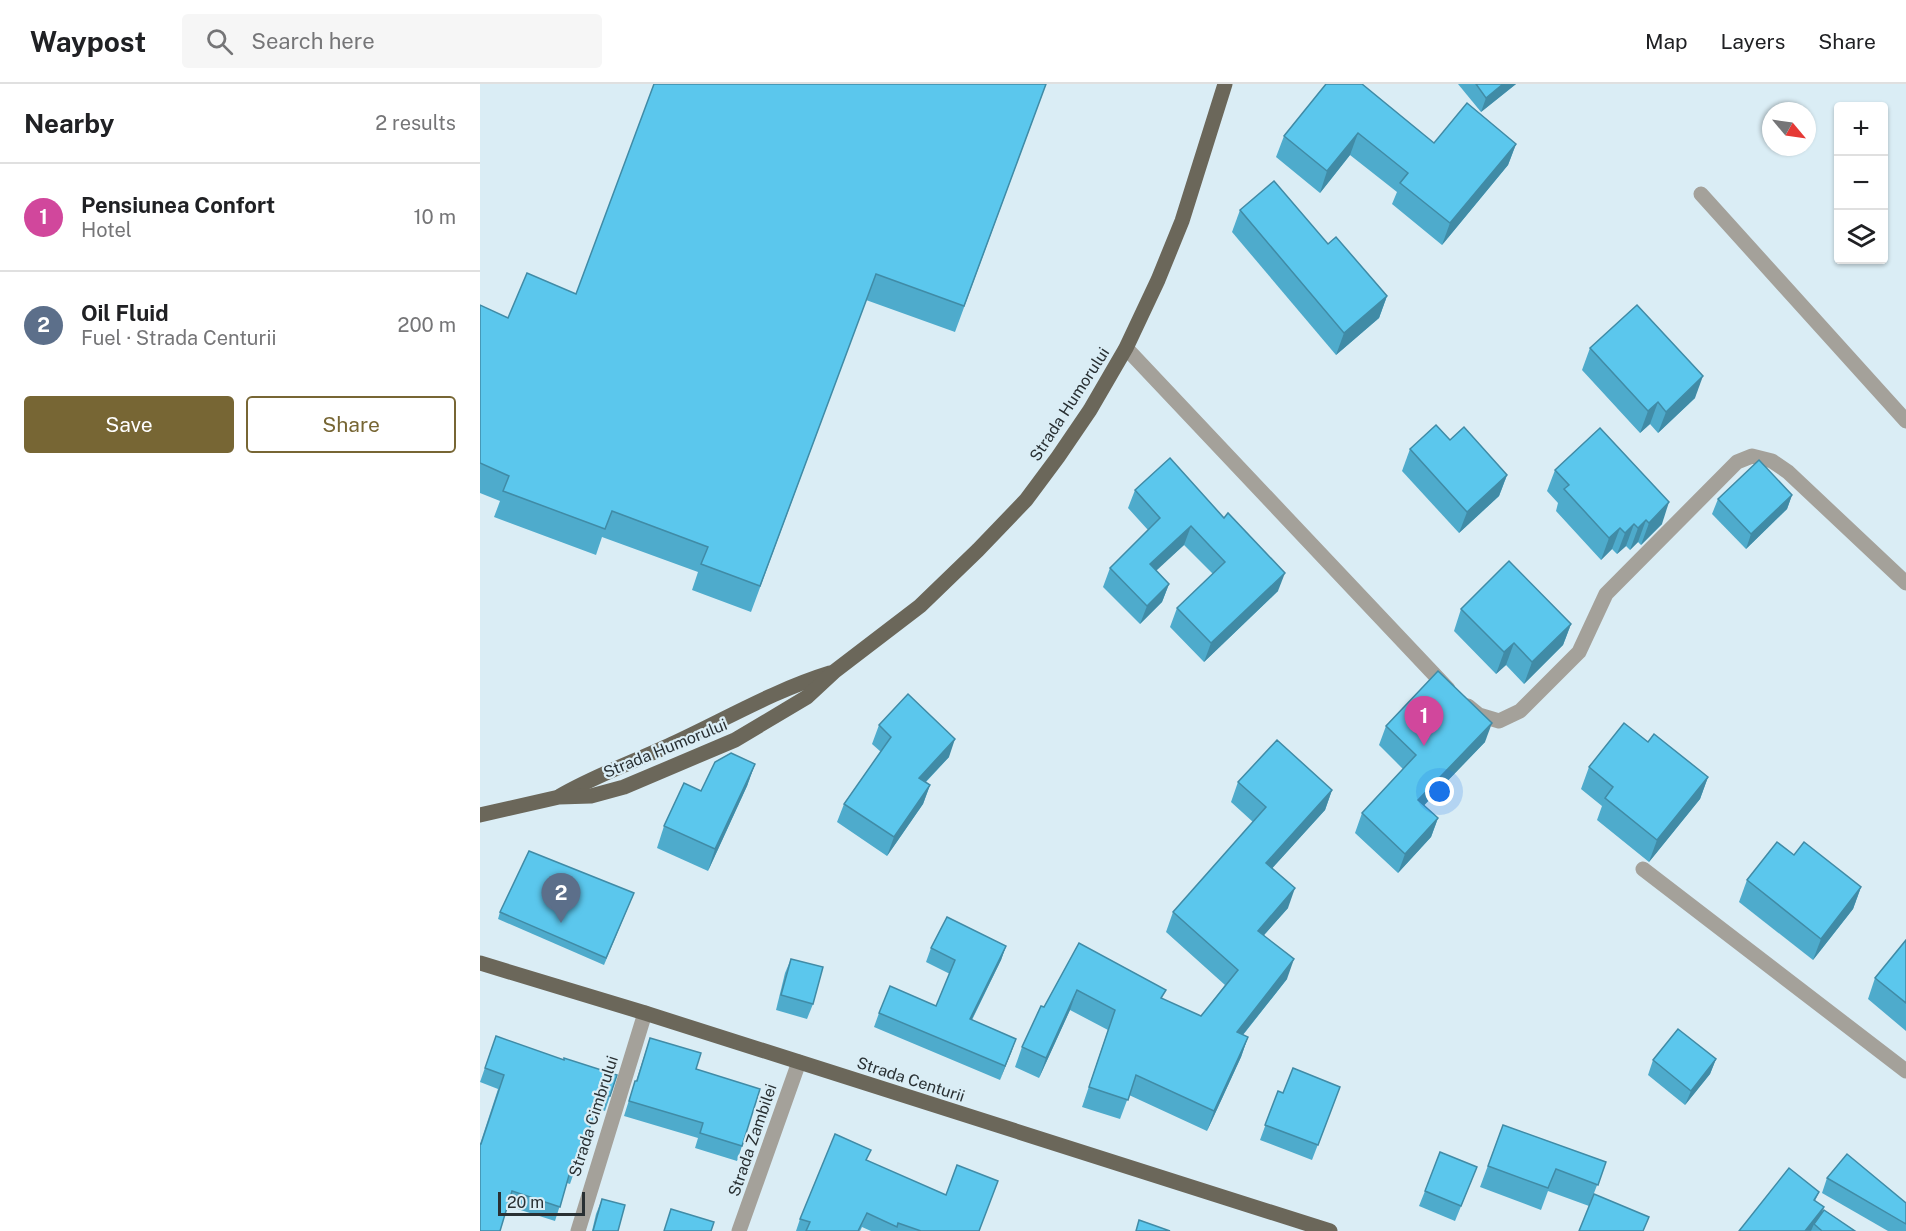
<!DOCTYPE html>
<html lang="en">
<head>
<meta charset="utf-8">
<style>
	:root { --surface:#fff; --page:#f6f6f6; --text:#202124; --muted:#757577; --line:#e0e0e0; --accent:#776634 }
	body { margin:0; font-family:"Public Sans",sans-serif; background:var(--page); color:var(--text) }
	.controls { position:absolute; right:18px; top:18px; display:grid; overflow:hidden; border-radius:6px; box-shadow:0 2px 4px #0004 }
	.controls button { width:54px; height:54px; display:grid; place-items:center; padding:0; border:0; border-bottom:2px solid var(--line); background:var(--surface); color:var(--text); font:30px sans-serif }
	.compass { position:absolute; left:1282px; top:18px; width:54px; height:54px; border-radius:50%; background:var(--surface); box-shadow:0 2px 4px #0004; rotate:119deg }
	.scale { position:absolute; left:18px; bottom:15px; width:87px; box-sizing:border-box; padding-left:6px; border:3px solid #293033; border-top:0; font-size:16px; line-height:21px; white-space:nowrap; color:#293033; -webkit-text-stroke:4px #daedf5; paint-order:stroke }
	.you { position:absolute; left:960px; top:708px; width:21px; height:21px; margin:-15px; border:4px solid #fff; border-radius:50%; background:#1a73e8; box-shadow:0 0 0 9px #1a73e833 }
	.badge { display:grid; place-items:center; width:39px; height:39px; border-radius:50%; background:var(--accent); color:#fff; font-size:20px; font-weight:700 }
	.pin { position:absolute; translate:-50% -50px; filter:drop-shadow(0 2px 3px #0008) }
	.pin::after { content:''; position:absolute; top:32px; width:21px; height:18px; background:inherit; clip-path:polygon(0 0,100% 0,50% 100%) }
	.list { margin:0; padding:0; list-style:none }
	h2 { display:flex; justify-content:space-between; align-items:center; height:78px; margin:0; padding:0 24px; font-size:26px }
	h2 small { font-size:20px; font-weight:400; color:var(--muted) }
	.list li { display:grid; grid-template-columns:39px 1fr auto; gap:18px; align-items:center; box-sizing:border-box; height:108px; padding:0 24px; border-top:2px solid var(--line) }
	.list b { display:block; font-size:22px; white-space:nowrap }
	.list p { margin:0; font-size:20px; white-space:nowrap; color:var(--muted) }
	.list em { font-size:20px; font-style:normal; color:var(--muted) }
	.actions { display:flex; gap:12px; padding:18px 24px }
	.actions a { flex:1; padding:14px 0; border:2px solid var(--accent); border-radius:6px; text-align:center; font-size:21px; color:var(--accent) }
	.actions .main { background:var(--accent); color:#fff }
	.icon { flex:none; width:33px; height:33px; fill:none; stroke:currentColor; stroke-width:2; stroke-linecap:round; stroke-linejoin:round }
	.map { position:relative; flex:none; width:1426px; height:1147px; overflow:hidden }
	header { display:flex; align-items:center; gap:36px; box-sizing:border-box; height:84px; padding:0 30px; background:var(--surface); border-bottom:2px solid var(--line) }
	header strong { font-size:28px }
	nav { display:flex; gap:33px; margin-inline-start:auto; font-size:21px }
	.search { width:420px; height:54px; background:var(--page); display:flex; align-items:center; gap:15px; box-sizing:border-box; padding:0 21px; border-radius:6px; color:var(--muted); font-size:22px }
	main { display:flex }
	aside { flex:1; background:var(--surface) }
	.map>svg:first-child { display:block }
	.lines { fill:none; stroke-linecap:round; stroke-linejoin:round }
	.minor { stroke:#a4a19a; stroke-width:15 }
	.primary { stroke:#6b675a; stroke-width:15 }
	.wall { fill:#4eabcc }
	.shaded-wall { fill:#408ba6 }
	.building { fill:#5bc7ed; stroke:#408ba6; stroke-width:1.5 }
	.labels { text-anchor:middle; stroke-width:4.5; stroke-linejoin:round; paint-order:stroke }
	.street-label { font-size:16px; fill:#293033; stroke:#daedf5 }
</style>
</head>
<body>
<header>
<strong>Waypost</strong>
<div class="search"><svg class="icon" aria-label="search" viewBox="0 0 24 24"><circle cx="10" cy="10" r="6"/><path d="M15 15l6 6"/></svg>Search here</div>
<nav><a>Map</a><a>Layers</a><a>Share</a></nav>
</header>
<main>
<aside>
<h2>Nearby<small>2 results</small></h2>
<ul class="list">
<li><span class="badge" style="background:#d1479c">1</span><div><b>Pensiunea Confort</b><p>Hotel</p></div><em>10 m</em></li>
<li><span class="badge" style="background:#5c6f8a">2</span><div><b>Oil Fluid</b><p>Fuel · Strada Centurii</p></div><em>200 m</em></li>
</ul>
<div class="actions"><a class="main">Save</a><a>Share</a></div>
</aside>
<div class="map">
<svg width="1426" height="1147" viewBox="0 0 1426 1147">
	<rect width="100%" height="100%" fill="#daedf5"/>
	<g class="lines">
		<g class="minor">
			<path d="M1221 110 1426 337"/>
			<path d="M646 264 968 605"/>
			<path d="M988 622 999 631 1019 637 1040 627 1099 568 1126 510 1257 378 1272 372 1292 377 1308 388 1426 499"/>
			<path d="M1163 785 1426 987"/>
			<path d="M98 1147 165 929"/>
			<path d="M259 1147 319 978"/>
		</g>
		<g class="primary">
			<path d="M80 712C116 691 154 678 192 660 244 636 295 606 350 589"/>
			<path d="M0 731 79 713 111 712 144 703 255 656 327 613 355 587 440 522 498 466 546 416 578 373 610 326 646 264 678 196 702 137 745 0"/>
			<path d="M0 879 165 929 850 1147"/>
		</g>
	</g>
	<g class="wall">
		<path d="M566 0 475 248 386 216 271 528 212 506 218 488 122 453 116 471 14 433 20 417 0 409V221L28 234 96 210Z"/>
		<path d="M846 0 954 59 1036 60 1028 81 962 161 912 120 917 108 870 71 840 109 796 73 804 52Z"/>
		<path d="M978 0H1036L1001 28Z"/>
		<path d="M760 126 848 160 907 212 899 234 856 271 752 148Z"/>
		<path d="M1110 264 1215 314 1178 349 1170 340 1160 349 1102 286Z"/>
		<path d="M970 356 1027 391 1019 412 979 449 922 387 930 365Z"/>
		<path d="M690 374 798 507 724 578 690 543 697 524 733 490 704 461 676 486 689 500 682 518 660 540 623 503 630 484 668 446 648 424 655 406Z"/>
		<path d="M1075 386 1182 440 1161 461 1158 458 1150 466 1146 462 1137 470 1132 465 1121 476 1076 427 1078 419 1067 407Z"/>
		<path d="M1312 411 1307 425 1266 465 1232 430 1238 415Z"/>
		<path d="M981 525 1091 540 1083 561 1044 600 1026 581 1016 590 974 547Z"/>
		<path d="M399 641 469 673 446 698 450 701 443 720 407 772 357 738 364 720 401 668 392 660Z"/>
		<path d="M906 642 1005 658 944 721 958 734 951 753 918 789 875 749 882 729 923 685 899 661Z"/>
		<path d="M1168 658 1228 693 1220 715 1169 778 1117 736 1122 722 1101 705 1109 683Z"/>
		<path d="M275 680 267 702 228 787 177 764 184 742 221 707Z"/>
		<path d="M758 698 852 706 845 726 792 784 808 824 784 851 807 895 763 951 768 953 761 973 727 1047 649 1011 640 1035 602 1023 628 946 590 926 559 994 535 983 542 963 599 859 682 915 721 932 745 901 686 848 693 828 773 738 751 718Z"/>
		<path d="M1314 771 1381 803 1373 825 1333 876 1259 818 1267 796Z"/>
		<path d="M154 809 124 881 18 835 20 828Z"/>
		<path d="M1426 856V947L1388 915 1395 894Z"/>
		<path d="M526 862 521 876 492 936 536 955 520 996 394 943 399 929 456 922 470 890 446 878 451 864Z"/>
		<path d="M311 875 333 920 327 935 296 926 305 889Z"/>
		<path d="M16 952 130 1012 125 1027 116 1024 90 1100 87 1099 75 1137 28 1122 0 1060 18 1005 0 998Z"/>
		<path d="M170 954 216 985 262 1062 257 1077 215 1064 218 1054 144 1032 155 997H156Z"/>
		<path d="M1236 975 1230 990 1205 1021 1168 991 1173 976Z"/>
		<path d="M860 1003 832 1076 780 1056 798 1007 803 1009Z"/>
		<path d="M1023 1041 1126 1078 1109 1122 1068 1107 1061 1126 1000 1103Z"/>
		<path d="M387 1076 499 1147H391L382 1143 380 1147H316L320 1135Z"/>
		<path d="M997 1083 975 1137 939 1122 945 1107Z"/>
		<path d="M1347 1094 1426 1119V1147H1408L1342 1109Z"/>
		<path d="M1339 1108 1335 1117 1342 1129 1375 1147H1259Z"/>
		<path d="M122 1115 138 1147H112L116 1130Z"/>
	</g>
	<g class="shaded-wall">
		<path d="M1023 0H1036L1001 28 1006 14Z"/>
		<path d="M878 49 870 71 840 109 847 87Z"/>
		<path d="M1036 60 1028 81 962 161 970 139Z"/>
		<path d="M907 212 899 234 856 271 864 249Z"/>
		<path d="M1223 292 1215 314 1178 349 1186 328Z"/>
		<path d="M1178 318 1170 340 1160 349 1168 327Z"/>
		<path d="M1027 391 1019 412 979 449 987 428Z"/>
		<path d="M1312 411 1307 425 1266 465 1271 450Z"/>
		<path d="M1189 418 1182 440 1161 461 1169 439Z"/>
		<path d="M1166 436 1158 458 1150 466 1158 444Z"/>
		<path d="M1154 440 1146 462 1137 470 1145 449Z"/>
		<path d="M711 442 704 461 663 499 670 480Z"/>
		<path d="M1140 444 1132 465 1121 476 1129 454Z"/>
		<path d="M805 489 798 507 724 578 731 559Z"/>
		<path d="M689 500 682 518 660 540 667 522Z"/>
		<path d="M1091 540 1083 561 1044 600 1052 578Z"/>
		<path d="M1034 559 1026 581 1016 590 1024 568Z"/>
		<path d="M1012 639 1005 658 931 735 938 716Z"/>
		<path d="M475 655 469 673 432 712 439 694Z"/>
		<path d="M275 680 267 702 228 787 235 765Z"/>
		<path d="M1228 693 1220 715 1169 778 1177 756Z"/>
		<path d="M450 701 443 720 407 772 414 753Z"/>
		<path d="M852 706 845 726 779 799 786 779Z"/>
		<path d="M958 734 951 753 918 789 925 770Z"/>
		<path d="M1381 803 1373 825 1333 876 1341 855Z"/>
		<path d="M815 804 808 824 770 867 778 847Z"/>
		<path d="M526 862 521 876 485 949 490 935Z"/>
		<path d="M814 875 807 895 749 968 757 948Z"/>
		<path d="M597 906 590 926 559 994 566 974Z"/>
		<path d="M768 953 761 973 727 1047 734 1027Z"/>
		<path d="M536 955 531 969 520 996 525 982Z"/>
		<path d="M1236 975 1230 990 1205 1021 1211 1007Z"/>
		<path d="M1344 1123 1337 1143 1334 1140 1331 1147H1325Z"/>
	</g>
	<g class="building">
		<path d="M174 0H566L484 222 396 190 280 502 221 480 228 463 132 427 125 445 23 407 29 392 0 379V221L28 234 47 189 96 210Z"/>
		<path d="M846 0H882L954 59 987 19 1036 60 970 139 920 99 928 89 878 49 847 87 804 52Z"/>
		<path d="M996 0H1023L1006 14Z"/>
		<path d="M794 97 848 160 856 153 907 212 864 249 760 126Z"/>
		<path d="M1157 221 1223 292 1186 328 1178 318 1168 327 1110 264Z"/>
		<path d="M956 341 970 356 984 343 1027 391 987 428 930 365Z"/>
		<path d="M1120 344 1189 418 1169 439 1166 436 1158 444 1154 440 1145 449 1140 444 1129 454 1084 405 1089 401 1075 386Z"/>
		<path d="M690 374 744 434 748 429 805 489 731 559 697 524 745 478 711 442 670 480 689 500 667 522 630 484 680 434 655 406Z"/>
		<path d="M1279 376 1312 411 1271 450 1238 415Z"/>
		<path d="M1029 477 1091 540 1052 578 1034 559 1024 568 981 525Z"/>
		<path d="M958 587 1012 639 938 716 958 734 925 770 882 729 936 671 906 642Z"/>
		<path d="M428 610 475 655 439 694 450 701 414 753 364 720 411 653 399 641Z"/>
		<path d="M1144 639 1168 658 1174 650 1228 693 1177 756 1125 714 1133 703 1109 683Z"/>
		<path d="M797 656 852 706 786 779 815 804 778 847 814 875 757 948 768 953 734 1027 656 991 648 1016 609 1003 635 926 597 906 566 974 542 963 561 922 564 923 599 859 686 906 681 914 721 932 758 886 693 828 786 723 758 698Z"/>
		<path d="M251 669 275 680 235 765 184 742 204 699 221 707 235 678Z"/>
		<path d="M1297 758 1314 771 1324 758 1381 803 1341 855 1267 796Z"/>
		<path d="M49 767 154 809 126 874 20 828Z"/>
		<path d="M467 833 526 862 490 935 536 955 525 982 399 929 410 902 456 922 475 876 451 864Z"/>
		<path d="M1426 856V919L1395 894Z"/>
		<path d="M311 875 343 883 333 920 301 911Z"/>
		<path d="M1198 945 1236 975 1211 1007 1173 976Z"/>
		<path d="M16 952 84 976V974L137 991 130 1012 121 1010 96 1085 91 1084 80 1123 32 1107 20 1147H0V1060H1L24 991 5 984Z"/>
		<path d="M170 954 221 969 216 985 280 1005 262 1062 220 1049 223 1039 149 1017 155 997H157Z"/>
		<path d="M813 984 860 1003 838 1061 785 1041 798 1007 803 1009Z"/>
		<path d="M1023 1041 1126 1078 1118 1101 1076 1085 1068 1104 1008 1082Z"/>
		<path d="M355 1050 391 1066 386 1076 466 1111 477 1081 518 1097 499 1147H441L418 1139 417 1143 387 1129 378 1147H326L330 1138 320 1135Z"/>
		<path d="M960 1068 997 1083 981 1122 945 1107Z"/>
		<path d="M1367 1070 1426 1119V1140L1347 1094Z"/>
		<path d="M1309 1084 1339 1108 1334 1116 1344 1123 1325 1147H1259Z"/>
		<path d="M1114 1110 1169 1133 1163 1147H1099Z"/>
		<path d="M122 1115 145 1121 138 1147H113Z"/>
		<path d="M191 1125 234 1138 231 1147H184Z"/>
		<path d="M1344 1126 1375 1147H1342L1334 1140Z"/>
		<path d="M659 1136 690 1147H656Z"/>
	</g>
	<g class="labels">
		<g class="street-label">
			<text transform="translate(589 320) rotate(-57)" y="6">Strada Humorului</text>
			<text transform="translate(185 664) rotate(-22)" y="6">Strada Humorului</text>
			<text transform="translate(431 995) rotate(18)" y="6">Strada Centurii</text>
			<text transform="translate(113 1032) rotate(-72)" y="6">Strada Cimbrului</text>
			<text transform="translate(272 1056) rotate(-71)" y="6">Strada Zambilei</text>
		</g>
	</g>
</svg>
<div class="controls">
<button>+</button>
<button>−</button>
<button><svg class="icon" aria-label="layers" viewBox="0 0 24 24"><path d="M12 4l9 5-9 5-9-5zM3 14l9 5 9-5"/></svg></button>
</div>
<svg class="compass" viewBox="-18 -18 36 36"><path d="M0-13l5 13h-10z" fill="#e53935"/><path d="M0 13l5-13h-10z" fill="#757577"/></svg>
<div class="scale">20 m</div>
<div class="you"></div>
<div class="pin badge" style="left:944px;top:662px;background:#d1479c">1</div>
<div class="pin badge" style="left:81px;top:839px;background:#5c6f8a">2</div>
</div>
</main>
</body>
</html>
